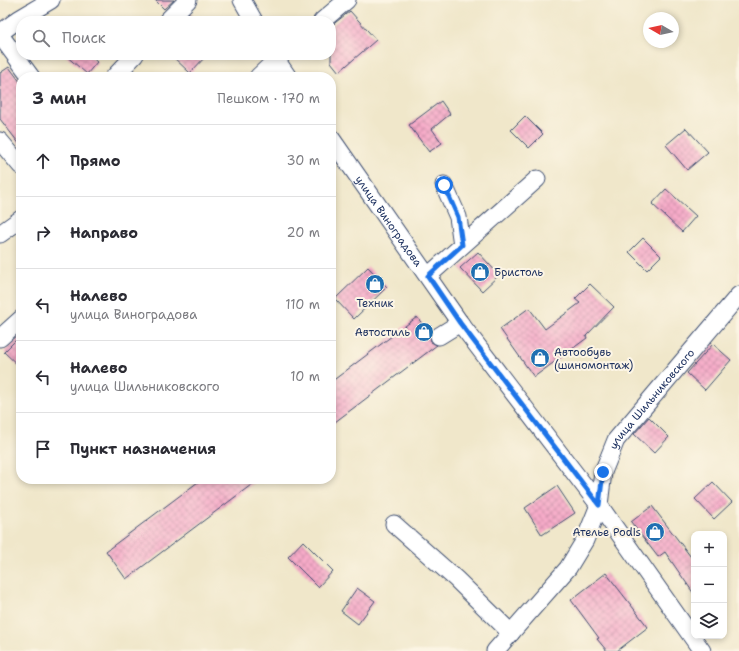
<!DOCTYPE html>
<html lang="ru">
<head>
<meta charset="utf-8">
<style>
	:root { --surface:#fff; --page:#f2f2f3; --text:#2b2b33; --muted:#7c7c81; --line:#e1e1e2 }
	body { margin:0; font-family:"Shantell Sans",sans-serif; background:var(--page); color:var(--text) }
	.controls { position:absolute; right:12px; bottom:12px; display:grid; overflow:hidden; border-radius:8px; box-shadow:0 2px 6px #0003 }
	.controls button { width:36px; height:36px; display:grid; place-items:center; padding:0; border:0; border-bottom:1px solid var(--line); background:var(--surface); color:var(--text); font:20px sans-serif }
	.compass { position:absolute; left:643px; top:12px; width:36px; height:36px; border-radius:50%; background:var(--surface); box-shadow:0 2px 6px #0003; rotate:279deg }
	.stop { position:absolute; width:12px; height:12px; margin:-9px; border:3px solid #1a73e8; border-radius:50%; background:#fff }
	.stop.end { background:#1a73e8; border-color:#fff; box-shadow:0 1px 4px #0008 }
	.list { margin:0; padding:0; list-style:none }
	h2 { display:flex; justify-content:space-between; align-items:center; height:52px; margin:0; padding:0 16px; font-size:17px }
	h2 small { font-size:13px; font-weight:400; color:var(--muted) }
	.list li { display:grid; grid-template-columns:26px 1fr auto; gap:12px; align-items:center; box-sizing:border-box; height:72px; padding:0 16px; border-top:1px solid var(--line) }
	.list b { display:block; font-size:15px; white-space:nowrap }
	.list p { margin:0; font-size:13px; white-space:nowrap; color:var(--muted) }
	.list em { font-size:13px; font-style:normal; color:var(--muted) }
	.icon { flex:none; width:22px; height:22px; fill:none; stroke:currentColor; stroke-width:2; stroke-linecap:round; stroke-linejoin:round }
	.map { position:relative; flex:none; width:739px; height:651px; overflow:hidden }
	.search { position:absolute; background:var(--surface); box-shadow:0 2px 6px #0003; left:16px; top:16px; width:320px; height:44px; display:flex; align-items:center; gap:10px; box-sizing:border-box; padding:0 14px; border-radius:16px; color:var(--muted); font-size:15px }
	.panel { position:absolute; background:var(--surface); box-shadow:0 2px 6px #0003; left:16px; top:72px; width:320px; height:412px; border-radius:16px }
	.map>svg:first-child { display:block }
	.building { fill:url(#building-cross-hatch) }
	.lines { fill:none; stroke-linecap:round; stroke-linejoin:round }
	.minor-casing { stroke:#3b4b6e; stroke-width:19 }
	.minor { stroke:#fff; stroke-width:17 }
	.route { stroke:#1a73e8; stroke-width:5 }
	.labels { text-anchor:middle; stroke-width:4; stroke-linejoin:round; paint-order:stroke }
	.street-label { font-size:11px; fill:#1b2f5e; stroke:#fcf5e5 }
	.poi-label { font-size:11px; fill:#1b2f5e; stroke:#fcf5e5; text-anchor:start }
</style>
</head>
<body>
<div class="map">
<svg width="739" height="651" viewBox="0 0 739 651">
	<defs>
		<pattern id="building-cross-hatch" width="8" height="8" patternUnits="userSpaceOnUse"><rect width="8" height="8" fill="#f6aac8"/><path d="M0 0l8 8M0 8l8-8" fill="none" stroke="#c68ba6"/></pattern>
	</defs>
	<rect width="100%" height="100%" fill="#fcf5e5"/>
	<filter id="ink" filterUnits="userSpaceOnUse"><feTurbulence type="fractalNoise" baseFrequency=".025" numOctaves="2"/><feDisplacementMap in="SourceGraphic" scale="8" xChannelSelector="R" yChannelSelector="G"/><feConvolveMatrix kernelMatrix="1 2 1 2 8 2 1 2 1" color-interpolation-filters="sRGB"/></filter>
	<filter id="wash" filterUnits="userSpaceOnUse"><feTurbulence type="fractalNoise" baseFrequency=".012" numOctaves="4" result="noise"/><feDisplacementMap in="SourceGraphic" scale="16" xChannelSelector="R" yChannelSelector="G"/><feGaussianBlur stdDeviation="0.9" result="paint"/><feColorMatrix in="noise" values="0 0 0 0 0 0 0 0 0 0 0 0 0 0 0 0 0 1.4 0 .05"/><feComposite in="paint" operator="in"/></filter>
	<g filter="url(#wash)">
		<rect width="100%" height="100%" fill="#f0e7ca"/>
		<g id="blocks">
			<g class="building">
				<path d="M155 0H174L164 9Z"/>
				<path d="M350 11 376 40 339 72 331 62V26Z"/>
				<path d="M189 13 198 21H181Z"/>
				<path d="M65 55H89L97 62 87 74Z"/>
				<path d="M171 55H207L190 73Z"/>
				<path d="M9 67 21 83V146L0 119V73Z"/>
				<path d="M441 101 450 114 432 129 442 143 429 152 409 125Z"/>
				<path d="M525 116 543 134 529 148 511 130Z"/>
				<path d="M686 128 708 152 687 170 666 145Z"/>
				<path d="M666 189 696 216 682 232 652 204Z"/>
				<path d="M643 238 661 256 647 270 629 252Z"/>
				<path d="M478 252 499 275 482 291 460 268Z"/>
				<path d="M368 267 387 287 354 319 335 299Z"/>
				<path d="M590 284 614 307 586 336 587 338 534 377 500 329 529 308 545 329 580 303 575 299Z"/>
				<path d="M417 317 430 334 431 342 437 345 331 425V382Z"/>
				<path d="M21 335V368L4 352Z"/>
				<path d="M713 344 731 360 705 390 687 373Z"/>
				<path d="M649 417 669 437 654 453 634 434Z"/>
				<path d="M202 479H259L126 579 106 551Z"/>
				<path d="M713 482 732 502 714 519 695 499Z"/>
				<path d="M557 486 575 513 542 535 525 508Z"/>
				<path d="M652 506 694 561V594L665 552 658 557 631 522Z"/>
				<path d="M303 541 333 571 318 587 288 557Z"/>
				<path d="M606 573 648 627 617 651H607L597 639 599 638 571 600Z"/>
				<path d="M357 588 375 601 358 624 341 611Z"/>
			</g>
		</g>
	</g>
	<g filter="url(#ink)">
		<use href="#blocks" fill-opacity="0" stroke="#3b4b6e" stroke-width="1"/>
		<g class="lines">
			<defs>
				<g id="minor">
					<path d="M242 0 254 21"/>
					<path d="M167 21 188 0"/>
					<path d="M322 21 347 0"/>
					<path d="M0 33 19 19 51 0"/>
					<path d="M0 35 31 77"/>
					<path d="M273 55 288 77"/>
					<path d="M114 77 135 55"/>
					<path d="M258 77 281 55"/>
					<path id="s1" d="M331 138 460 323 599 505 702 651"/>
					<path d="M0 141 21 166"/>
					<path d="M444 185 458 217 462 245"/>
					<path d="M0 234 21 219"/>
					<path d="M428 276 537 179"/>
					<path d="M439 336 460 323"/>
					<path d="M0 338 21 319"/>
					<path d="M394 524 456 579 511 633"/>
					<path id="s2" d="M495 651 568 568 585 540 599 505 603 472 616 440 739 295"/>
				</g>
			</defs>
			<use href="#minor" class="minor-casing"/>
			<use href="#minor" class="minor"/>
		</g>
	</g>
	<g class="lines" filter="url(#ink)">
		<path class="route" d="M444 185 458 217 462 245 428 276 460 323 599 505 603 472"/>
	</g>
	<defs>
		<symbol id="shop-disc" viewBox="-11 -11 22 22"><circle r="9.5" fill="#1f6fb2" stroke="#fcf5e5"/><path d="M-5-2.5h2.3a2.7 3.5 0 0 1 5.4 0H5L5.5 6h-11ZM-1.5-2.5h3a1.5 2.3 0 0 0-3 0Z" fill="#fff"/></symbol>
	</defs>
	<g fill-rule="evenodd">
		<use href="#shop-disc" x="469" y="261" width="22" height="22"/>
		<use href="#shop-disc" x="364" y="273" width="22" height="22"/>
		<use href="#shop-disc" x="413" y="321" width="22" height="22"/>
		<use href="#shop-disc" x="529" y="347" width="22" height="22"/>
		<use href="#shop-disc" x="644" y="521" width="22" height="22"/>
	</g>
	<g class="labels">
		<g class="street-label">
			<text dy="4" stroke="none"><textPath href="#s1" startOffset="101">улица Виноградова</textPath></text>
			<text dy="4" stroke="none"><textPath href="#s2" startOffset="303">улица Шильниковского</textPath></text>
		</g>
		<g class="poi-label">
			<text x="494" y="276">Бристоль</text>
			<text x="375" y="307" text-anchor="middle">Техник</text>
			<text x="410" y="336" text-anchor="end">Автостиль</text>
			<text x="554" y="356">Автообувь<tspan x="554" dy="13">(шиномонтаж)</tspan></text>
			<text x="641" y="536" text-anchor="end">Ателье Podis</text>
		</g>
	</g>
</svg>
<div class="controls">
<button>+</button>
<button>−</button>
<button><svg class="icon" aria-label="layers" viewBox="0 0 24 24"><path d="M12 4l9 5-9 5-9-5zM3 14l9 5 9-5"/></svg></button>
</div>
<svg class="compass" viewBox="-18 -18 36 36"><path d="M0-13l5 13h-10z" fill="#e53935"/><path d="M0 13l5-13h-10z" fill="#7c7c81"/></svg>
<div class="stop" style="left:444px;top:185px"></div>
<div class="stop end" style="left:603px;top:472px"></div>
<div class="search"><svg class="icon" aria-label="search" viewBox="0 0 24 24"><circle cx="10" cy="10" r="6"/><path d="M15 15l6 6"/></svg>Поиск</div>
<section class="panel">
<h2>3 мин<small>Пешком · 170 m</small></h2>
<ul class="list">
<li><svg class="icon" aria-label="ahead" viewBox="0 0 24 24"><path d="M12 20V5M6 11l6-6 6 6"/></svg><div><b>Прямо</b></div><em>30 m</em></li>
<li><svg class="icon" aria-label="right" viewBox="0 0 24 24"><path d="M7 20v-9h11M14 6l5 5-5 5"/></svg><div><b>Направо</b></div><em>20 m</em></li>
<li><svg class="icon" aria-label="left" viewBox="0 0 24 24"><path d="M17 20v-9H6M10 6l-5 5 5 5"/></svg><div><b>Налево</b><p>улица Виноградова</p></div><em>110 m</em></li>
<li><svg class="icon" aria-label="left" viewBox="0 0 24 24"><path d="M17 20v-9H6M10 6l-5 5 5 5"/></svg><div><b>Налево</b><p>улица Шильниковского</p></div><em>10 m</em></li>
<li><svg class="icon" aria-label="arrive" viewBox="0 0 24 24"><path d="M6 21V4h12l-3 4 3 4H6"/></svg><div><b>Пункт назначения</b></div></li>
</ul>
</section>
</div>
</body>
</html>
